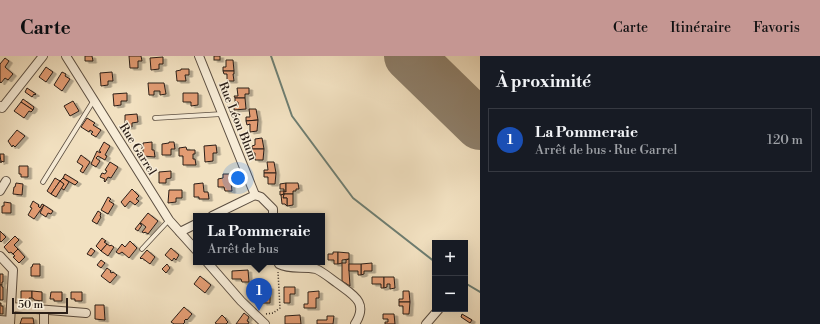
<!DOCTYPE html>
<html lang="fr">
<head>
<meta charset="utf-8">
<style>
	:root { --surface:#171b24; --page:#242831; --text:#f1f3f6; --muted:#9ea1a6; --line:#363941; --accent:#c59692 }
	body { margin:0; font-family:"Libre Bodoni",serif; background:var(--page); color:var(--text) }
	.controls { position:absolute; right:12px; bottom:12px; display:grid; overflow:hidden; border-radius:0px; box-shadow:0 4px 16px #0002 }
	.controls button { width:36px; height:36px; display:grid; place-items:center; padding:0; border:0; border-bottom:1px solid var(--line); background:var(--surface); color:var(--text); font:20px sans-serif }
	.scale { position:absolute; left:12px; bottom:10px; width:56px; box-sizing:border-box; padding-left:4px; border:2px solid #2a1e17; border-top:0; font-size:11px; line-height:14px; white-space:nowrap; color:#2a1e17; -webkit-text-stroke:3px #f7ecd7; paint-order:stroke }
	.you { position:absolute; left:238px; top:122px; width:14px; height:14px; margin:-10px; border:3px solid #fff; border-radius:50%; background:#1a73e8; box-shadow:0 0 0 6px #1a73e833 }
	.badge { display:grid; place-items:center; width:26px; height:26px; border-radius:50%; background:var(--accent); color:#fff; font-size:13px; font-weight:700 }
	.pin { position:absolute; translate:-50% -33px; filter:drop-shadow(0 1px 2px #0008) }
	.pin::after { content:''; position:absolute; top:21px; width:14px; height:12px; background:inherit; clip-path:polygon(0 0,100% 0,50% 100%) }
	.popup { position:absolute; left:193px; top:157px; width:132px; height:52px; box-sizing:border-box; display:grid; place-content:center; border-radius:0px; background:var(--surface); filter:drop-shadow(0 1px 3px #0005); font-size:13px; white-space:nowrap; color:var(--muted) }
	.popup b { font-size:15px; color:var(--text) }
	.popup::after { content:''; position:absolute; left:50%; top:100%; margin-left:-8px; border:8px solid transparent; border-top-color:var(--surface) }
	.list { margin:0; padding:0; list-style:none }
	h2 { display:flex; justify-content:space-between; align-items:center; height:52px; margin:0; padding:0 16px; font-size:17px }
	h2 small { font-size:13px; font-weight:400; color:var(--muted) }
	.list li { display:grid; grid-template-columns:26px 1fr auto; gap:12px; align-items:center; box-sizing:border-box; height:64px; margin:0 8px 8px; padding:0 8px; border:1px solid var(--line); border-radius:0px }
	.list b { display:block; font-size:15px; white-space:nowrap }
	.list p { margin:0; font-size:13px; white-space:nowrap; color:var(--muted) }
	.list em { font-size:13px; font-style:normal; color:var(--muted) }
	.map { position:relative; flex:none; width:480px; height:268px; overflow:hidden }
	header { display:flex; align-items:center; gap:24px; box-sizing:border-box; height:56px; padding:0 20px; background:var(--accent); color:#111 }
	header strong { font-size:19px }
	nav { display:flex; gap:22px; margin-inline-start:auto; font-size:14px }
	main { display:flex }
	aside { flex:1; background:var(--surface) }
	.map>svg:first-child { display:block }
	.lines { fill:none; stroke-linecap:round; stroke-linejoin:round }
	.stream { stroke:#6e7e72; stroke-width:2 }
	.taxiway { stroke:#8e806c; stroke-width:20 }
	.runway { stroke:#8e806c; stroke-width:50 }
	.building { fill:#e29c73; stroke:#2a1e17; filter:url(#shadow) }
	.lane-casing { stroke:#5c4f42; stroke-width:5.5 }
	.street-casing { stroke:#5c4f42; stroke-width:10 }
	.path { stroke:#2a1e17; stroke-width:1.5; stroke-dasharray:1 2; stroke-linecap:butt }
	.lane { stroke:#f7ecd7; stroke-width:4 }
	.street { stroke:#f7ecd7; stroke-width:8 }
	.labels { text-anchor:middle; stroke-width:3; stroke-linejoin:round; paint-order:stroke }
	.street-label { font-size:12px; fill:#2a1e17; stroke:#f7ecd7 }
</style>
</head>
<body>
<header>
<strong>Carte</strong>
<nav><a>Carte</a><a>Itinéraire</a><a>Favoris</a></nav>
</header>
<main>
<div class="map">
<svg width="480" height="268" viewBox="0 0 480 268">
	<defs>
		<filter id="shadow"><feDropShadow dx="3.5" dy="2" stdDeviation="0" flood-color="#0004"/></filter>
	</defs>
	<rect width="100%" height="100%" fill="#f2e1c1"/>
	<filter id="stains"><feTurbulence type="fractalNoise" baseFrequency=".005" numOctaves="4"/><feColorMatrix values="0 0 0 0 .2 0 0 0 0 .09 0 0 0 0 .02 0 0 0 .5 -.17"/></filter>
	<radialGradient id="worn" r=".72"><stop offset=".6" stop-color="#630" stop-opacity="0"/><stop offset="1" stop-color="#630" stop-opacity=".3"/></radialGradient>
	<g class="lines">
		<g class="stream">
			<path d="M271 0 292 60 353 142 435 206"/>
			<path d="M465 227 480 236"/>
		</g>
		<path class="taxiway" d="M434 25C448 37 460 55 480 50"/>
		<path class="runway" d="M409 0 480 69"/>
	</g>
	<g class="building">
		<path d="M85 0H92L93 5H85Z"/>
		<path d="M129 0H141L142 5H138V12H130Z"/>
		<rect x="214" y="0" width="6" height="4"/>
		<path d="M163 1V8H159V13L151 14 150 2Z"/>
		<path d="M5 2 9 5 5 11 13 18 8 24 5 22 1 27 0 26V8Z"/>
		<path d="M226 4H233L234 15H223V11H226Z"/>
		<path d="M46 11 53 16 46 26 39 21Z"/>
		<path d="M181 13H189V19H185L186 25H177L176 15 181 14Z"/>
		<path d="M223 15H234V18H233L234 25H227V18H224Z"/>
		<path d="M62 16 66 18 65 20 70 23 62 35 54 29Z"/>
		<path d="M112 16 113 25H108V29L101 30 100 17Z"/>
		<path d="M148 27H164L166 38 160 39V35H154V39H149Z"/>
		<path d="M27 32 36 38 35 39 34 38 32 41 25 36Z"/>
		<path d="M237 32H249V38H245V42H235L234 40H238Z"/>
		<path d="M127 37V45H121V49L114 50 113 38Z"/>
		<path d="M183 37H198V49L191 50V46H183Z"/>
		<path d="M235 42H245L246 53 234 54V49H238V46H235Z"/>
		<path d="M23 43 34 51 33 54 21 46Z"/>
		<path d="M73 45 79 55 70 60 64 50Z"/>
		<path d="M21 46 33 54 31 56 29 55 24 62 14 55Z"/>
		<path d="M249 53H256L258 64 246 65V61H250Z"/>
		<path d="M137 58 138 66 132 67V71H125V59Z"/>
		<path d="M87 62 95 67 93 69 101 74 96 81 91 78 93 76 90 74 89 76 81 71Z"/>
		<path d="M258 64 257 75 250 76V68L247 69 246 65Z"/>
		<path d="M17 74 25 80 15 91 13 89 12 91 8 85Z"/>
		<path d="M262 82 264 93H252V90L255 89V83Z"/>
		<path d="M104 86 110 90 105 99 107 100 105 104 98 100 96 102 100 105 96 111 91 108 97 95 100 97 101 96 99 95Z"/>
		<path d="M152 86V94H154L155 101 143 100V87Z"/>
		<path d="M169 86H174L175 93H171V99H162V88L169 87Z"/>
		<path d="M216 89 217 97H213V105L205 106 204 90Z"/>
		<path d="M186 91 187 94H195V98H193V103H195L196 109H183V100H179V92Z"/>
		<path d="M252 93H264L263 104H255V97H252Z"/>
		<path d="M0 98H4V106L1 105V107Z"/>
		<path d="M81 99 90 106 83 117 80 115 83 110 77 106Z"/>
		<path d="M110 106 118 111 111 122 108 121 105 126 104 125 105 123 100 121 102 117 105 118 107 115 105 114Z"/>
		<path d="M267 106H274L276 117H264V114H268Z"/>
		<path d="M19 110H28V121H21V118H19Z"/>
		<path d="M171 115V122L166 123V127H159V116Z"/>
		<path d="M264 117H276L275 128H268V121H264Z"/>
		<path d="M65 118 78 126 75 129 63 122Z"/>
		<path d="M223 118H230L232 135H225L224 131H218V123L223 122Z"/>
		<path d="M55 122 60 125 51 138 47 135Z"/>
		<path d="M63 122 69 126 64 134 61 132 64 128 60 125Z"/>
		<path d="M60 125 64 128 56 141 51 138Z"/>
		<path d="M16 127 23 128 22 139 13 138 14 131H15Z"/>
		<path d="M203 127 204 136H208L209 143H199V141H194V128Z"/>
		<path d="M286 127V136L284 135V138L280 139V135H284V133H280V128Z"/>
		<path d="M286 127H298L299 133H296V135H293V138H284V135L286 136Z"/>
		<path d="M132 133 139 140 136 143 139 145 135 149 130 145 125 151 121 146Z"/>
		<path d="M169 134H182V142H176V146L168 147Z"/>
		<path d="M284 138H293V149L287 150V142H283Z"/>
		<path d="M284 138 283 142H287V150L285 148H282L281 139Z"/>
		<path d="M108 141 111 143 109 145 114 148 108 158 101 154Z"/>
		<path d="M33 145 39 149 38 150 40 152 42 148 44 149 34 163 28 159 32 152 30 151Z"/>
		<path d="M4 146 11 147V157H2V150H4Z"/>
		<path d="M44 149 53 155 51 158 48 157 46 161 40 157Z"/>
		<path d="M98 155 101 157 100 160 101 161 97 168 92 165Z"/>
		<path d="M148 157 158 165 148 178 145 176 144 177 142 176 146 171 141 167 140 168 142 169 138 175 135 173Z"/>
		<path d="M0 175 6 181 1 186 0 185Z"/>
		<path d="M15 180 19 184 14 189 18 193 13 198 11 196 9 197 4 191Z"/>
		<path d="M102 182 106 185 104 186 107 188 101 195 96 190Z"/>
		<path d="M130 185 137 192 129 202 122 196 119 198 116 196 122 188 125 191Z"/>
		<path d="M107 188 110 190 111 189 114 191 108 200 101 195Z"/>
		<path d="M91 192 95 195 91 200 87 198Z"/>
		<path d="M171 192 179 199 176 204 174 202 172 205 165 199Z"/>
		<path d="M18 193 25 201 19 207 13 201 15 200 13 198Z"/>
		<path d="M147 194 155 201 150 208 142 202 141 203 140 202Z"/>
		<path d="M333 196H338V208H334V204H328V198H333Z"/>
		<path d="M338 196 349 197V203L342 204V207L338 208Z"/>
		<path d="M349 203V215L350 230 342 225V207H346V204Z"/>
		<path d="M101 204 105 207 101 212 97 209Z"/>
		<path d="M372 207V215H364V218L361 219V208Z"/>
		<path d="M33 208H40V220H31V211H32Z"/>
		<path d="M167 208 170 212 166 217 162 213Z"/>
		<path d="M349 208H361V219H358V215H349Z"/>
		<path d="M107 212 111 215 110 216 112 217 113 216 117 219 110 227 101 220Z"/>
		<path d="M248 214 249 226H242L241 223H232V215Z"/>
		<path d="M0 218H3V226H2V229H0Z"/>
		<path d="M200 220 211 229 205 237 194 228Z"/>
		<path d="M372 221H384V232H381V228H372Z"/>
		<path d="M384 221H394L395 232 390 233V228H387V231L384 232Z"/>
		<path d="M0 229H2V231H3V244H0Z"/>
		<path d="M263 231H270V247H263V242L255 243V235H263Z"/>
		<path d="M284 231H295V238H290V247H284Z"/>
		<path d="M21 235H32V242H29V244H21Z"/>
		<path d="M32 235 42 236V245L34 244V243L32 242Z"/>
		<path d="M319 235V242H316V252H304V248H308V236Z"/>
		<path d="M403 235H409L410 246H399V243H403Z"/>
		<path d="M51 236H62V245H54V243H50Z"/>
		<path d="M71 236H82V245H75V243H71Z"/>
		<path d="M399 246H410L409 258H403V250H399Z"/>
		<path d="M0 247H1V250H3V258H0Z"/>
		<path d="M95 249H104L105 264 95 263Z"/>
		<path d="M184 251 192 258 187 264 186 263 184 265 185 266 183 268H174L171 266Z"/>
		<path d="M244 257 249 261 247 265 249 266 248 268H236Z"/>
		<path d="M383 258H394L395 268H385V266H388V263H383Z"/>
		<path d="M462 258 472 264 470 267 461 261Z"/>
		<path d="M222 259 226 263V264L228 266 226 268H217L215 267Z"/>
		<path d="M300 259 301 268H285V260Z"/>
		<path d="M327 260H334L333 268H317V264H327Z"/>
		<path d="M22 262H33L34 268H20Z"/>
	</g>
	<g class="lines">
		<defs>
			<g id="lane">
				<path d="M155 62 222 58"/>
				<path d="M43 126 94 44"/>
				<path d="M142 193 169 164"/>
			</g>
			<g id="street">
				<path d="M66 0 169 164 196 194"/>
				<path d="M199 0 255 139 212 160"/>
				<path d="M0 50 2 52 43 0"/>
				<path d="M0 135 6 125"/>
				<path d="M255 139 261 141 273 153V160"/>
				<path d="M180 176 196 168"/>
				<path d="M0 200 13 214 10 268"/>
				<path d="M207 206 241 245 265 268"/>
				<path d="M278 206 279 208C290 214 303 210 316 213 323 216 330 222 337 227 353 239 369 246 355 268"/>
				<path d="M11 251 86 257"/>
				<path d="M0 264 10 265"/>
				<path d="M44 268V254"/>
				<path d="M426 268 439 253"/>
			</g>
		</defs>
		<use href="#lane" class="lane-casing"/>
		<use href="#street" class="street-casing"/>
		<path class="path" d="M266 258 273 257 280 252 278 216"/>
		<use href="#lane" class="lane"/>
		<use href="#street" class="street"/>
	</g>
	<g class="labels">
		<g class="street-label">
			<text transform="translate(238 65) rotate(68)" y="4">Rue Léon Blum</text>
			<text transform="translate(138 93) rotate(58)" y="4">Rue Garrel</text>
		</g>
	</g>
	<rect width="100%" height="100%" filter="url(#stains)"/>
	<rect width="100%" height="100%" fill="url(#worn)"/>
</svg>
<div class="controls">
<button>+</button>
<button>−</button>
</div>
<div class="scale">50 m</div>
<div class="you"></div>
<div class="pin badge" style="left:259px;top:255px;background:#1a4fb4">1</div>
<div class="popup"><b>La Pommeraie</b>Arrêt de bus</div>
</div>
<aside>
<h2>À proximité<small></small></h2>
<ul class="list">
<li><span class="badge" style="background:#1a4fb4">1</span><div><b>La Pommeraie</b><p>Arrêt de bus · Rue Garrel</p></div><em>120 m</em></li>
</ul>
</aside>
</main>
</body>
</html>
